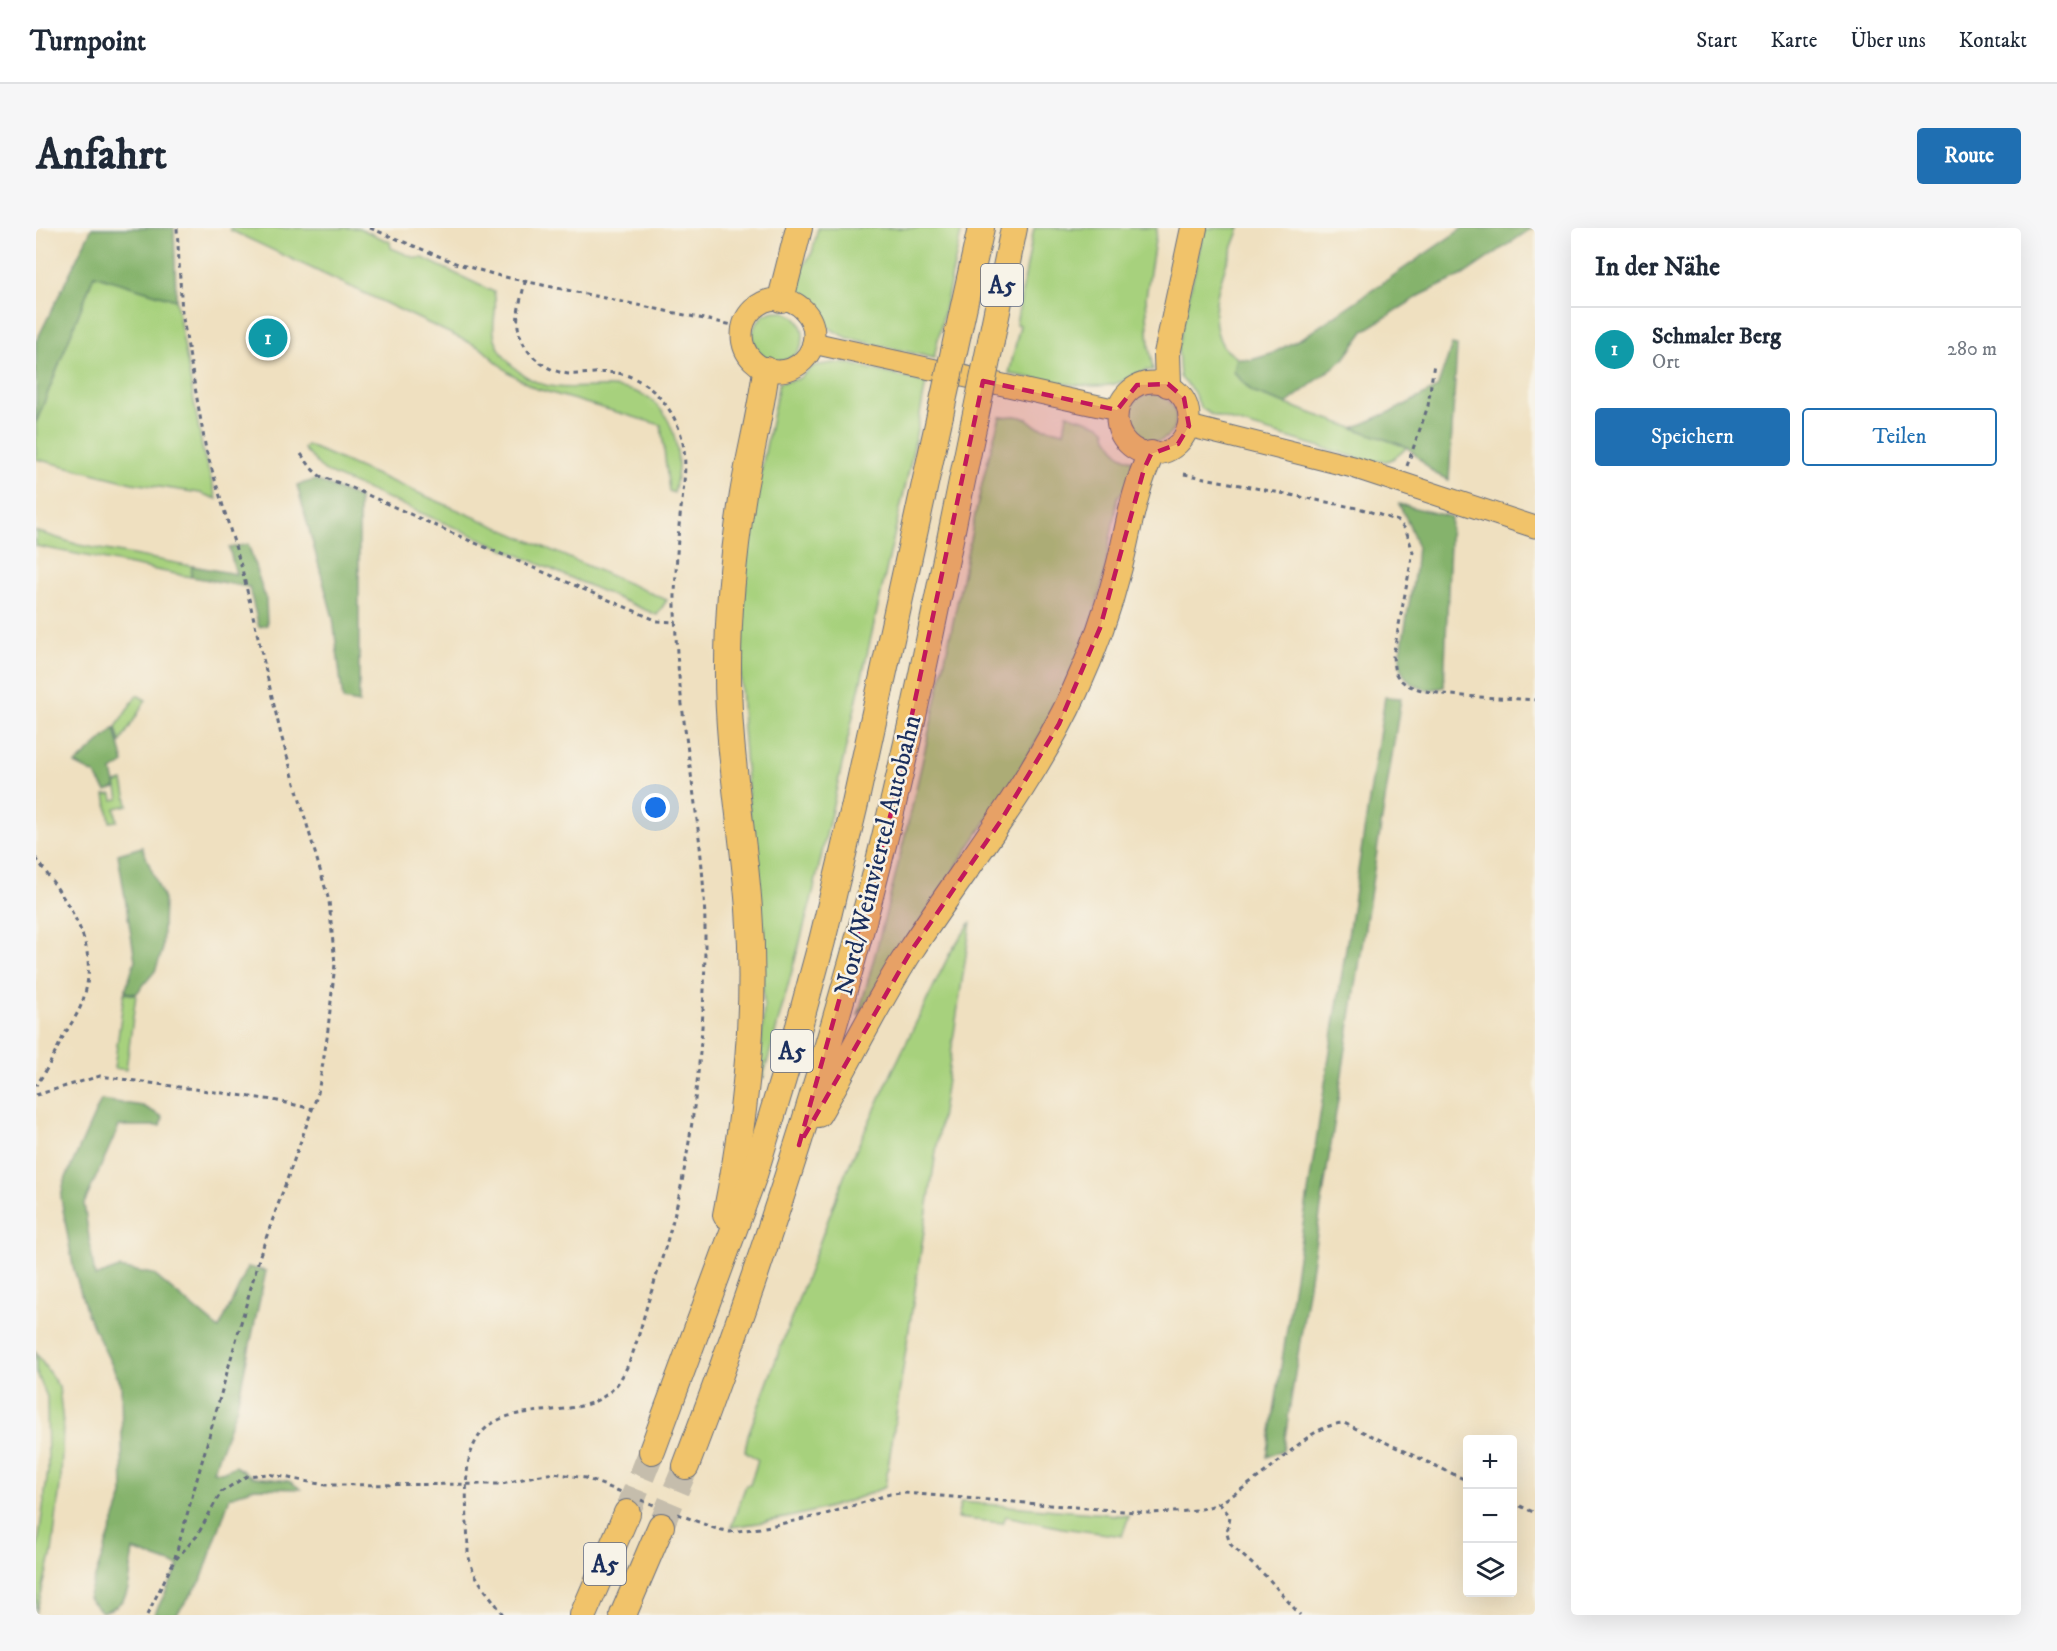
<!DOCTYPE html>
<html lang="de">
<head>
<meta charset="utf-8">
<style>
	:root { --surface:#fff; --page:#f6f6f7; --text:#1f2937; --muted:#747a83; --line:#e0e1e3; --accent:#1f6fb2 }
	body { margin:0; font-family:"IM FELL DW Pica",serif; background:var(--page); color:var(--text) }
	.controls { position:absolute; right:18px; bottom:18px; display:grid; overflow:hidden; border-radius:6px; box-shadow:0 6px 24px #0002 }
	.controls button { width:54px; height:54px; display:grid; place-items:center; padding:0; border:0; border-bottom:2px solid var(--line); background:var(--surface); color:var(--text); font:30px sans-serif }
	.you { position:absolute; left:620px; top:580px; width:21px; height:21px; margin:-15px; border:4px solid #fff; border-radius:50%; background:#1a73e8; box-shadow:0 0 0 9px #1a73e833 }
	.badge { display:grid; place-items:center; width:39px; height:39px; border-radius:50%; background:var(--accent); color:#fff; font-size:20px; font-weight:700 }
	.pin { position:absolute; translate:-50% -50%; border:3px solid #fff; box-shadow:0 2px 6px #0006 }
	.list { margin:0; padding:0; list-style:none }
	h2 { display:flex; justify-content:space-between; align-items:center; height:78px; margin:0; padding:0 24px; font-size:26px }
	h2 small { font-size:20px; font-weight:400; color:var(--muted) }
	.list li { display:grid; grid-template-columns:39px 1fr auto; gap:18px; align-items:center; box-sizing:border-box; height:84px; padding:0 24px; border-top:2px solid var(--line) }
	.list b { display:block; font-size:22px; white-space:nowrap }
	.list p { margin:0; font-size:20px; white-space:nowrap; color:var(--muted) }
	.list em { font-size:20px; font-style:normal; color:var(--muted) }
	.actions { display:flex; gap:12px; padding:18px 24px }
	.actions a { flex:1; padding:14px 0; border:2px solid var(--accent); border-radius:6px; text-align:center; font-size:21px; color:var(--accent) }
	.actions .main { background:var(--accent); color:#fff }
	.icon { flex:none; width:33px; height:33px; fill:none; stroke:currentColor; stroke-width:2; stroke-linecap:round; stroke-linejoin:round }
	.map { position:relative; flex:none; width:1499px; height:1387px; overflow:hidden; border-radius:6px }
	header { display:flex; align-items:center; gap:36px; box-sizing:border-box; height:84px; padding:0 30px; background:var(--surface); border-bottom:2px solid var(--line) }
	header strong { font-size:28px }
	nav { display:flex; gap:33px; margin-inline-start:auto; font-size:21px }
	.intro { display:flex; align-items:center; justify-content:space-between; box-sizing:border-box; height:144px; padding:0 36px }
	h1 { margin:0; font-size:42px }
	.button { padding:15px 27px; border-radius:6px; background:var(--accent); color:#fff; font-size:21px; font-weight:700 }
	main { display:flex; gap:36px; padding:0 36px }
	aside { flex:1; background:var(--surface); border-radius:6px; box-shadow:0 6px 24px #0002 }
	.map>svg:first-child { display:block }
	.green { fill:#a7d17d; stroke:#61806e; stroke-width:1.5 }
	.forest { fill:#85b36c; stroke:#507165; stroke-width:1.5 }
	.lines { fill:none; stroke-linecap:round; stroke-linejoin:round }
	.highway-tunnel { stroke:#c5bdac; stroke-width:26; stroke-dasharray:26 13; stroke-linecap:butt }
	.major-casing { stroke:#656d80; stroke-width:23 }
	.highway-casing { stroke:#656d80; stroke-width:28 }
	.path { stroke:#656d80; stroke-width:3; stroke-dasharray:4.5 4.5; stroke-linecap:butt }
	.major { stroke:#f1c36a; stroke-width:21 }
	.highway { stroke:#f1c36a; stroke-width:26 }
	.highway-bridge-casing { stroke:#656d80; stroke-width:28; stroke-linecap:butt }
	.highway-bridge { stroke:#f1c36a; stroke-width:26 }
	.marked { fill:#c2185b; fill-opacity:0.2; stroke:#c2185b; stroke-width:4.5; stroke-dasharray:12 8; stroke-linejoin:round }
	.labels { text-anchor:middle; stroke-width:5; stroke-linejoin:round; paint-order:stroke }
	.shield { fill:#f7f3e8; stroke:#5d6a87; stroke-width:1.5 }
	.shield-label { font-size:24px; font-weight:bold; fill:#1b2f5e }
	.street-label { font-size:26px; fill:#1b2f5e; stroke:#f7f3e8 }
</style>
</head>
<body>
<header>
<strong>Turnpoint</strong>
<nav><a>Start</a><a>Karte</a><a>Über uns</a><a>Kontakt</a></nav>
</header>
<div class="intro"><h1>Anfahrt</h1><a class="button">Route</a></div>
<main>
<div class="map">
<svg width="1499" height="1387" viewBox="0 0 1499 1387">
	<rect width="100%" height="100%" fill="#f7f3e8"/>
	<filter id="ink" filterUnits="userSpaceOnUse"><feTurbulence type="fractalNoise" baseFrequency=".0167" numOctaves="2"/><feDisplacementMap in="SourceGraphic" scale="12" xChannelSelector="R" yChannelSelector="G"/><feConvolveMatrix kernelMatrix="1 2 1 2 8 2 1 2 1" color-interpolation-filters="sRGB"/></filter>
	<filter id="wash" filterUnits="userSpaceOnUse"><feTurbulence type="fractalNoise" baseFrequency=".008" numOctaves="4" result="noise"/><feDisplacementMap in="SourceGraphic" scale="24" xChannelSelector="R" yChannelSelector="G"/><feGaussianBlur stdDeviation="1.35" result="paint"/><feColorMatrix in="noise" values="0 0 0 0 0 0 0 0 0 0 0 0 0 0 0 0 0 1.4 0 .05"/><feComposite in="paint" operator="in"/></filter>
	<g filter="url(#wash)">
		<rect width="100%" height="100%" fill="#efe0c0"/>
		<g class="green">
			<path d="M194 0H323L354 14 355 20 379 30H387L458 64C464 87 450 97 464 122 475 141 497 157 520 159 538 161 557 158 575 159 622 162 641 193 642 237 642 246 640 256 638 265L633 263 625 197 498 160 472 144 445 120 194 2Z"/>
			<path d="M782 0H926L898 130 812 110C804 106 796 103 790 97 776 82 783 75 760 65L764 43 776 25Z"/>
			<path d="M998 0H1121L1110 69 1113 118 1117 142C1099 142 1091 155 1074 157 1041 161 1006 151 973 146L984 97 980 96Z"/>
			<path d="M1168 0H1204C1192 34 1166 83 1187 118 1190 123 1197 126 1201 130L1198 144 1216 164 1371 219C1354 237 1349 234 1325 231L1176 187 1165 180 1157 163 1144 149 1142 119Z"/>
			<path d="M58 47 140 72 167 224 181 271 164 265 96 255 0 231V195Z"/>
			<circle cx="742" cy="108" r="25"/>
			<path d="M797 135 815 136 890 155 875 233 776 669 727 850 723 849 728 777 707 500 704 432 711 325 717 283 743 155 762 151 778 138Z"/>
			<circle cx="1116" cy="190" r="24"/>
			<path d="M1031 186 1062 196 1069 201 1071 209 1083 226 1097 233 1093 254 1082 269 1065 361 1056 391 1036 442 1013 491 987 537 822 788C860 655 890 520 919 385 933 319 944 253 964 189L979 188 990 190 1000 198 1028 204Z"/>
			<path d="M271 217 631 372 621 387 288 243 268 221Z"/>
			<path d="M0 303 43 317 156 338 155 349 0 318Z"/>
			<path d="M101 467 110 472 84 515 80 499Z"/>
			<path d="M87 553 92 577 79 580 81 593 74 594 69 567 76 566 77 572 83 571 80 555Z"/>
			<path d="M935 694 849 1259C802 1280 747 1292 695 1299L710 1257H714L722 1232 709 1223 712 1207 809 946 857 842 914 725Z"/>
			<path d="M88 765 100 767 90 842 78 840Z"/>
			<path d="M0 1125 23 1159 27 1196 25 1249 16 1325 0 1385V1331L12 1243 11 1169 0 1143Z"/>
			<path d="M925 1274 1093 1288 1086 1308 1026 1300 970 1288 967 1295 921 1290Z"/>
		</g>
		<g class="forest">
			<path d="M56 0H138L140 72 58 47 0 195V114Z"/>
			<path d="M1427 0H1496L1427 47 1385 67 1329 102 1308 131 1250 176 1216 164 1198 144 1201 130 1215 132 1235 126 1269 108Z"/>
			<path d="M1416 117 1421 118 1413 252 1398 245 1371 219 1317 200 1361 181 1401 160Z"/>
			<path d="M279 252 323 270V475L307 472 297 390 261 257Z"/>
			<path d="M1363 276 1415 289 1408 459C1385 466 1364 455 1364 429L1379 342 1381 317 1373 296Z"/>
			<path d="M212 316 230 372 231 397 223 399 213 359 155 349 156 338 200 346 193 320Z"/>
			<path d="M1349 469 1365 470 1247 1222 1231 1229Z"/>
			<path d="M79 500 88 535 76 543 80 560 70 563 59 546 39 536Z"/>
			<path d="M106 619 128 672 126 724 119 743 100 766 89 764 99 732 82 626Z"/>
			<path d="M65 872 107 878 127 889 125 898H83L48 976 59 1049 83 1040 117 1046 183 1101 212 1039 230 1043 200 1181 177 1243 186 1244 199 1238 217 1249 253 1253 265 1261 218 1260 194 1269 165 1353 140 1387H118L143 1338 97 1322C92 1348 100 1376 66 1384L52 1370 87 1267 85 1156 51 1086 37 1038 25 970 28 954Z"/>
		</g>
	</g>
	<g filter="url(#ink)">
		<g class="lines">
			<g class="highway-tunnel">
				<path d="M591 1285 616 1223"/>
				<path d="M625 1298 650 1238"/>
			</g>
			<defs>
				<g id="major">
					<circle cx="742" cy="107" r="36"/>
					<path d="M777 115 1081 182"/>
					<circle cx="1117" cy="190" r="36"/>
					<path d="M1153 198 1317 239 1499 299"/>
				</g>
				<g id="highway">
					<path d="M745 71 763 0"/>
					<path d="M922 105 945 0"/>
					<path d="M955 113 978 0"/>
					<path d="M1132 156 1131 126 1158 0"/>
					<path d="M782 886C814 831 841 773 876 720 932 635 996 556 1039 463 1057 424 1072 382 1083 339 1093 300 1097 264 1115 226"/>
					<path d="M690 987C710 886 721 784 713 681 707 600 691 520 692 438 692 380 698 323 707 266 714 225 725 184 730 142"/>
					<path d="M616 1223 718 947 763 798 786 713 819 576 904 187"/>
					<path d="M650 1238C721 1052 782 862 834 668 875 512 905 353 938 195"/>
					<path d="M547 1387 591 1285"/>
					<path d="M587 1387 625 1298"/>
				</g>
			</defs>
			<use href="#major" class="major-casing"/>
			<use href="#highway" class="highway-casing"/>
			<g class="path">
				<path d="M334 0 422 36 464 48 706 99"/>
				<path d="M265 226 277 242 284 248 314 259 416 305 622 393 640 394"/>
				<path d="M1371 238 1392 178 1398 135"/>
				<path d="M1148 246 1326 281 1362 293 1370 302 1377 324 1357 428C1358 438 1357 446 1366 453 1385 471 1470 469 1499 472"/>
				<path d="M0 630C31 675 66 715 47 772 43 785 34 797 27 809 19 825 11 843 0 857"/>
				<path d="M0 867 64 848 237 872 277 881"/>
				<path d="M605 1272 621 1278"/>
				<path d="M1476 1274 1499 1285"/>
				<path d="M1183 1275 1194 1288 1191 1306 1194 1316 1232 1350 1264 1387"/>
				<path d="M642 1286 678 1300 694 1304 724 1300 787 1287 854 1266 868 1265 1112 1285C1134 1284 1165 1285 1185 1274 1203 1264 1222 1250 1238 1237 1260 1220 1279 1197 1308 1195L1432 1253"/>
				<path d="M140 1331 161 1308 185 1264 211 1248 232 1246 289 1257 466 1256 499 1248 518 1245 549 1250 588 1265"/>
				<path d="M111 1387 138 1333 224 1027 282 865 291 810 299 736 293 673 245 507 206 341 170 222 146 85 141 0"/>
				<path d="M467 1387C453 1364 437 1353 432 1325 432 1300 427 1251 434 1228 454 1154 548 1208 584 1152 598 1130 605 1098 612 1074 626 1031 640 988 648 943 662 867 669 788 669 711 670 595 638 482 639 366 640 344 641 321 643 298 646 265 656 226 640 194 630 172 610 152 586 146 569 142 550 147 533 146 508 143 485 124 482 98 480 84 486 68 489 54"/>
			</g>
			<use href="#major" class="major"/>
			<use href="#highway" class="highway"/>
			<defs>
				<g id="highway-bridge">
					<path d="M904 187 922 105"/>
					<path d="M938 195 955 113"/>
				</g>
			</defs>
			<use href="#highway-bridge" class="highway-bridge-casing"/>
			<use href="#highway-bridge" class="highway-bridge"/>
		</g>
	</g>
	<path class="marked" d="M947 153 1081 182 1101 157 1132 156 1148 170 1153 198 1142 216 1115 226 1108 241 1064 400 1023 496 964 594 875 723 763 917 855 585Z"/>
	<g class="labels">
		<g class="shield">
			<rect x="945" y="36" width="42" height="42" rx="4.5"/>
			<rect x="735" y="802" width="42" height="42" rx="4.5"/>
			<rect x="548" y="1315" width="42" height="42" rx="4.5"/>
		</g>
		<g class="shield-label">
			<text x="966" y="65">A5</text>
			<text x="756" y="831">A5</text>
			<text x="569" y="1344">A5</text>
		</g>
		<g class="street-label">
			<text transform="translate(841 627) rotate(-76)" y="9">Nord/Weinviertel Autobahn</text>
		</g>
	</g>
</svg>
<div class="controls">
<button>+</button>
<button>−</button>
<button><svg class="icon" aria-label="layers" viewBox="0 0 24 24"><path d="M12 4l9 5-9 5-9-5zM3 14l9 5 9-5"/></svg></button>
</div>
<div class="you"></div>
<div class="pin badge" style="left:232px;top:110px;background:#0f9aa8">1</div>
</div>
<aside>
<h2>In der Nähe<small></small></h2>
<ul class="list">
<li><span class="badge" style="background:#0f9aa8">1</span><div><b>Schmaler Berg</b><p>Ort</p></div><em>280 m</em></li>
</ul>
<div class="actions"><a class="main">Speichern</a><a>Teilen</a></div>
</aside>
</main>
</body>
</html>
